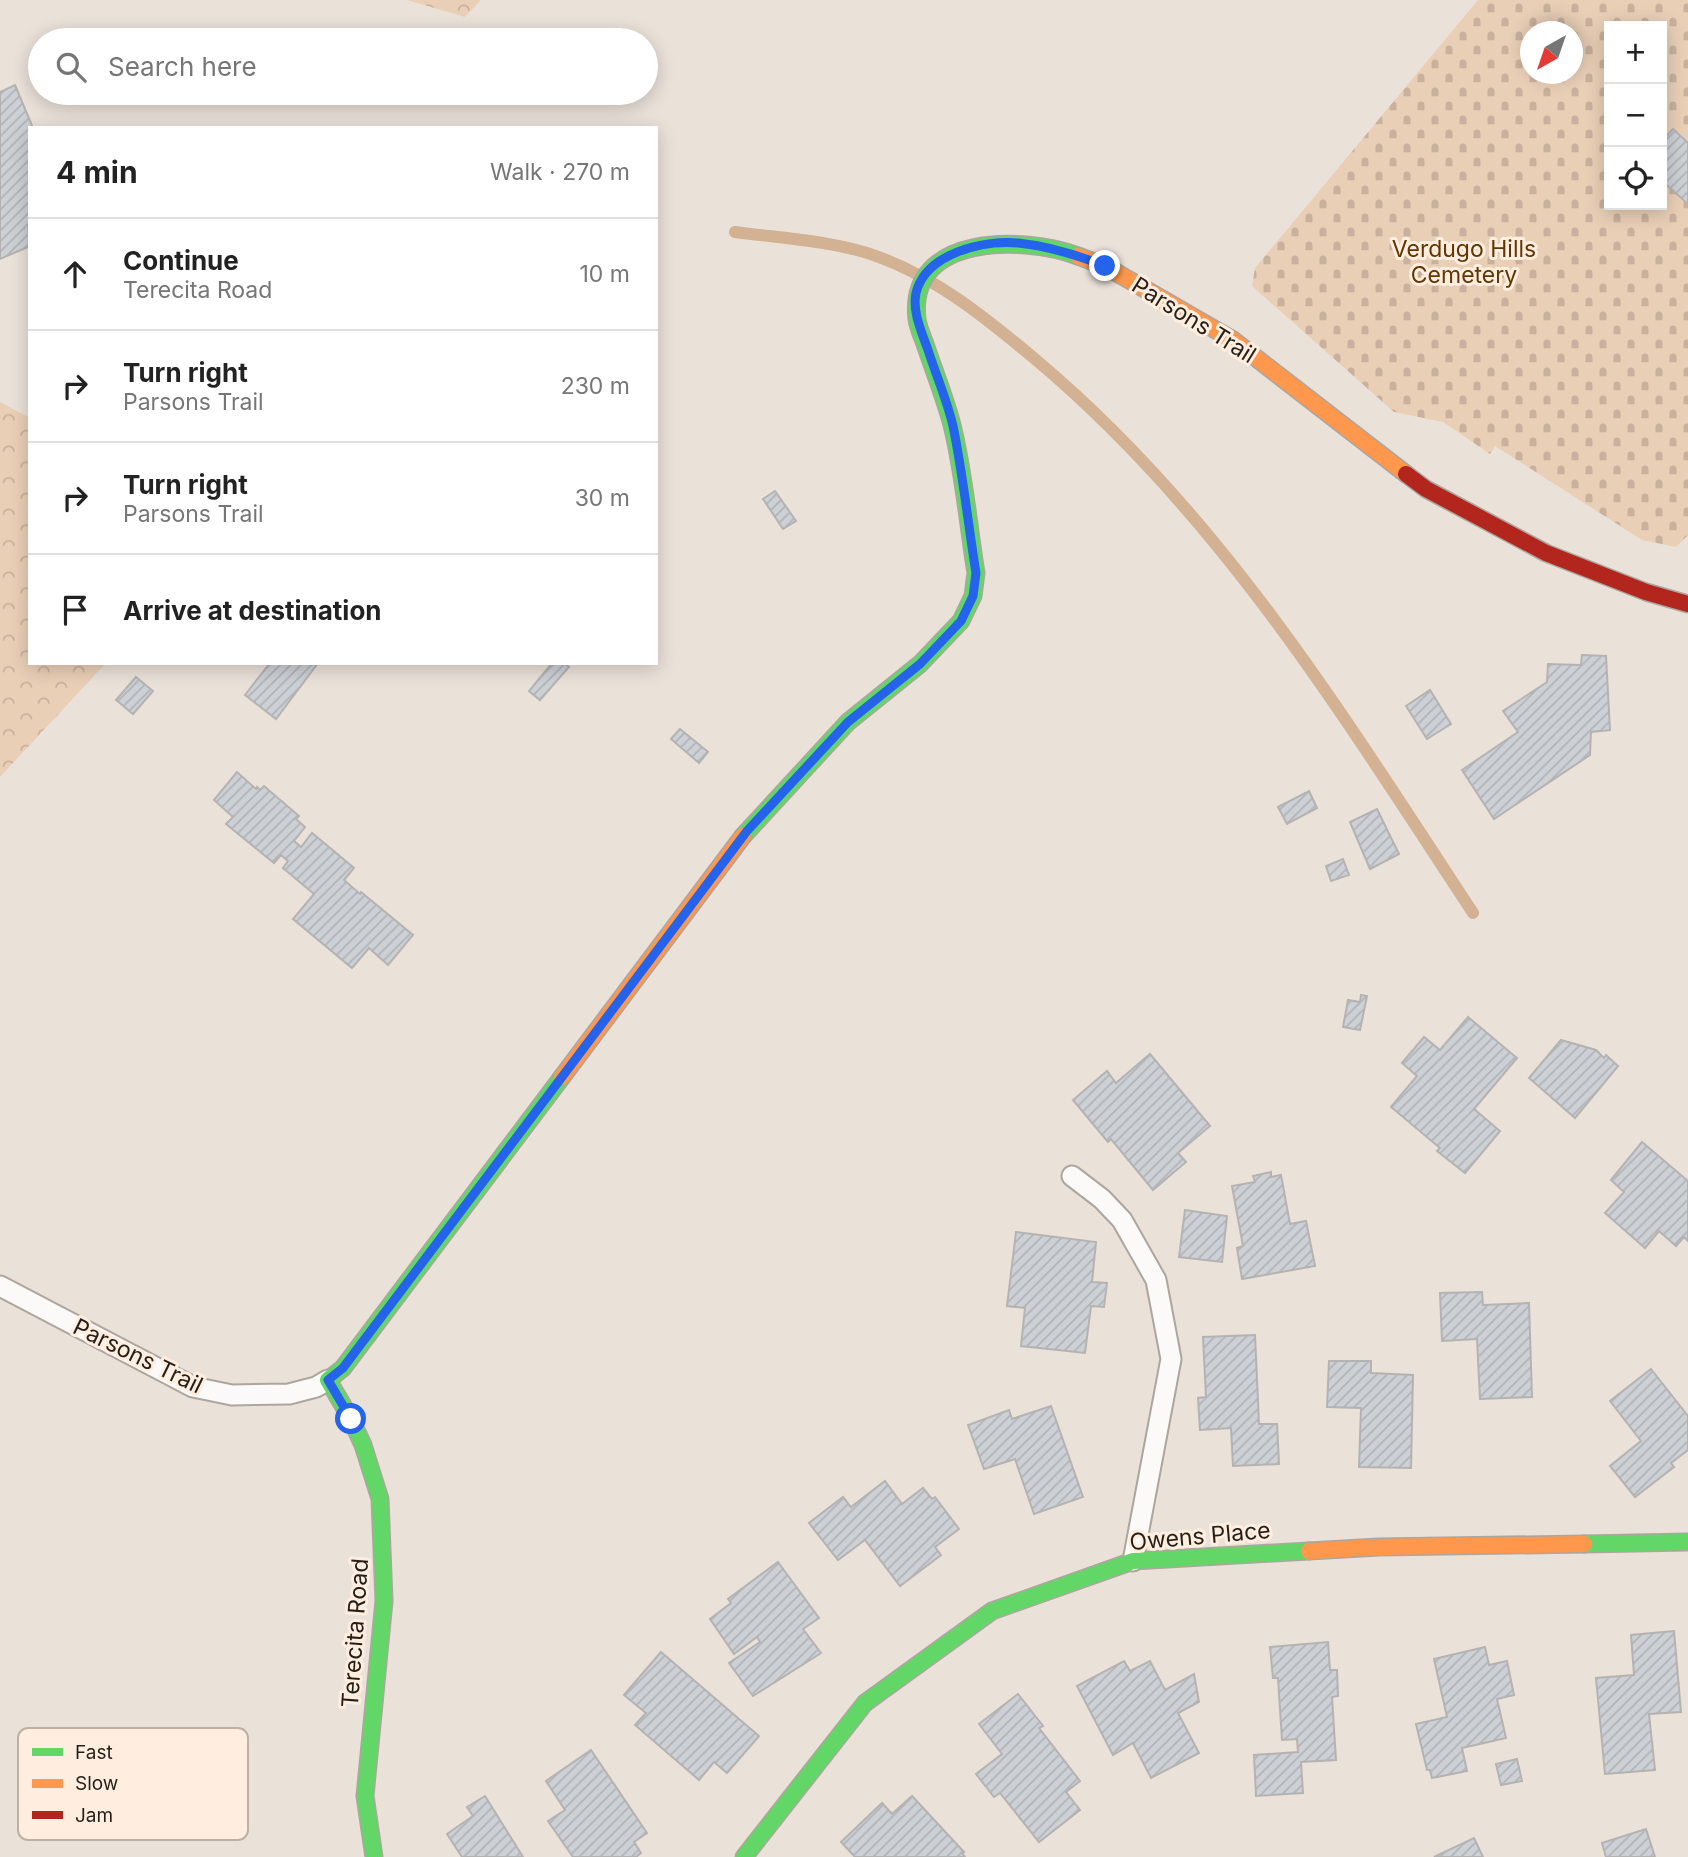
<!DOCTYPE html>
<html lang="en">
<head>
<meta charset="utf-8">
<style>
	:root { --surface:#fff; --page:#f2f2f2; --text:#222; --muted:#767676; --line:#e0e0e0 }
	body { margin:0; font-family:Inter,sans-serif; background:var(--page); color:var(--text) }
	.controls { position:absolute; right:21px; top:21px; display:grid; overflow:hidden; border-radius:0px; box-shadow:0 4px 18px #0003 }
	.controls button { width:63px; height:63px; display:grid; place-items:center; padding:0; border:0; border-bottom:2px solid var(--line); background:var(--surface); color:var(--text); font:35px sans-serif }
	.compass { position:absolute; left:1520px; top:21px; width:63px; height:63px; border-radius:50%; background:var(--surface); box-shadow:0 4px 18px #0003; rotate:220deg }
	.stop { position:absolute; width:21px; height:21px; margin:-16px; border:5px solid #2563eb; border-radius:50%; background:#fff }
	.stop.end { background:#2563eb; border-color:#fff; box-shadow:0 2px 7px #0008 }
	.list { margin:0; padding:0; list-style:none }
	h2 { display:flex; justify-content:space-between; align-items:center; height:91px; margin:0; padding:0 28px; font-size:30px }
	h2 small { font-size:23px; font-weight:400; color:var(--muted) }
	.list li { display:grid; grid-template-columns:46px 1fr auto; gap:21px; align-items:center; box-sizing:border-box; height:112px; padding:0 28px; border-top:2px solid var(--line) }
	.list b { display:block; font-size:26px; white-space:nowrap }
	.list p { margin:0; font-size:23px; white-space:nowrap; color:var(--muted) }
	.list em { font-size:23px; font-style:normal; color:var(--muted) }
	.icon { flex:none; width:38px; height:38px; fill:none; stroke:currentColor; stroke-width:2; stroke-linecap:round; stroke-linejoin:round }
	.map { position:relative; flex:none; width:1688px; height:1857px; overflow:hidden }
	.search { position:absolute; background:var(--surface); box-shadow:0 4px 18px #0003; left:28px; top:28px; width:630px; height:77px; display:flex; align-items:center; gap:18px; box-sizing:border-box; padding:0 24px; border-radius:38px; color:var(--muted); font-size:26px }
	.panel { position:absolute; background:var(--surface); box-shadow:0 4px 18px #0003; left:28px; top:126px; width:630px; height:539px; border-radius:0px }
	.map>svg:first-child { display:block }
	.forest { fill:url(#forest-crowns) }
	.cemetery { fill:url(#cemetery-stones); fill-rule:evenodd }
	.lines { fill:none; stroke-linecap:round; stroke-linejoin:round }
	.stream { stroke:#d3b193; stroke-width:12 }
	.building { fill:url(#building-hatch); stroke:#b4b3b2; stroke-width:2 }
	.lane-casing { stroke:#aca69f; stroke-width:23 }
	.fast-casing { stroke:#aca69f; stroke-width:19 }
	.slow-casing { stroke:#aca69f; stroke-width:19 }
	.jam-casing { stroke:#aca69f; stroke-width:19 }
	.lane { stroke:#fcfaf9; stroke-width:19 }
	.fast { stroke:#63d668; stroke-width:16 }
	.slow { stroke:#ff974d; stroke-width:16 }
	.jam { stroke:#b3261e; stroke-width:16 }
	.route { stroke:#2563eb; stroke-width:9 }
	.labels { text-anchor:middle; stroke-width:6; stroke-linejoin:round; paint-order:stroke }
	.park-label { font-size:23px; fill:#613703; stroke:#ffeedf }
	.street-label { font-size:23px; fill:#251f19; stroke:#ffeedf }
	.key { fill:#ffeedf; stroke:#beb0a4; stroke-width:2 }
	.key-label { font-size:19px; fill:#251f19 }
</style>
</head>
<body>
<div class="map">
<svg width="1688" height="1857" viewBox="0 0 1688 1857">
	<defs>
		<pattern id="forest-crowns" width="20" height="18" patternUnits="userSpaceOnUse" patternTransform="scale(1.75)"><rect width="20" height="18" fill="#eacfb7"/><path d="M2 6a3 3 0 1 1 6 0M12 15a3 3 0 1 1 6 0" fill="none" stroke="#c9b19d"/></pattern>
		<pattern id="cemetery-stones" width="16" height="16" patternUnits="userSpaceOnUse" patternTransform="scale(1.75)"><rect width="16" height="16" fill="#eacfb7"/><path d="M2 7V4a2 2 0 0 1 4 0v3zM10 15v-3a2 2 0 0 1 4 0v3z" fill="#c9b19d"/></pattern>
		<pattern id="building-hatch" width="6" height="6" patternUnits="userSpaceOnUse" patternTransform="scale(1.75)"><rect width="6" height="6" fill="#cdd1d6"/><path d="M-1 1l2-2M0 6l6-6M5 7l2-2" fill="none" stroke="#b0b3b7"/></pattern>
	</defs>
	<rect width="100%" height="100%" fill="#eae1d9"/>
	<g class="forest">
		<path d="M407 0H481L465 17Z"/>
		<path d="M0 402 30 418V663H106L0 777Z"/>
	</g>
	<path class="cemetery" d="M1478 0H1688V535L1676 547 1642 540 1495 446 1490 454 1443 422 1394 412 1252 286 1255 268ZM1609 26H1662V205H1609ZM1530 32H1572V74H1530Z"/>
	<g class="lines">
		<path class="stream" d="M735 232C779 238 836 241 876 256 937 278 986 318 1035 359 1220 514 1342 714 1473 913"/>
	</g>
	<g class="building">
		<path d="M15 85 33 128H30V226H28L30 246 0 259V92Z"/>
		<path d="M1673 129 1688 143V204L1662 181V141Z"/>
		<path d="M775 491 796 521 783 529 763 499Z"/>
		<path d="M1582 655 1606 656 1610 730 1591 732 1590 755 1494 819 1462 770 1518 732 1503 711 1547 682 1548 664 1581 665Z"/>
		<path d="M270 663H318L276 719 245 695Z"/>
		<path d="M552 663H564L569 667 540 700 529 691Z"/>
		<path d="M136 677 153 691 133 714 116 700Z"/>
		<path d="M1430 690 1451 724 1427 739 1406 706Z"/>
		<path d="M680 729 708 752 699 763 671 739Z"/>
		<path d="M237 772 256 789 257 787 260 790 264 786 299 816 296 819 305 827 294 841 301 847 312 833 354 868 344 880 360 894 361 892 413 935 388 965 369 948 352 968 293 919 314 894 283 868 288 861 281 855 274 863 226 824 233 817 214 800Z"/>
		<path d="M1309 791 1317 808 1287 824 1278 807Z"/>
		<path d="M1377 809 1399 854 1370 869 1350 822Z"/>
		<path d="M1343 859 1349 875 1331 881 1326 866Z"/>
		<path d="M1361 995 1367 996 1360 1030 1343 1027 1348 1000 1360 1002Z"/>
		<path d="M1468 1017 1517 1058 1474 1109 1500 1131 1465 1173 1437 1151 1440 1148 1391 1107 1417 1076 1402 1063 1424 1037 1440 1050Z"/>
		<path d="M1561 1040 1596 1050 1604 1058 1606 1055 1618 1066 1575 1118 1529 1078Z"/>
		<path d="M1150 1054 1210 1126 1178 1153 1186 1162 1153 1190 1111 1139 1108 1142 1073 1100 1107 1071 1116 1083Z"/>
		<path d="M1642 1142 1688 1181V1241L1684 1237 1676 1246 1659 1231 1645 1248 1605 1213 1624 1192 1611 1180Z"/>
		<path d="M1271 1172V1177L1281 1175 1290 1224 1306 1221 1315 1266 1242 1279 1237 1248 1243 1246 1232 1186 1255 1182 1253 1176Z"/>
		<path d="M1185 1210 1227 1216 1222 1262 1179 1257Z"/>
		<path d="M1016 1232 1096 1242 1092 1282 1107 1283 1104 1307 1091 1306 1085 1353 1021 1346 1025 1308 1007 1306Z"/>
		<path d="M1482 1292 1483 1305 1529 1303 1532 1397 1480 1399 1477 1339 1442 1341 1440 1293Z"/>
		<path d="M1255 1335 1259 1424H1277L1279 1464 1233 1466 1231 1428 1200 1430 1198 1398 1206 1397 1203 1337Z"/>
		<path d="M1329 1361H1371V1373L1413 1375 1411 1468 1359 1467 1361 1408 1327 1407Z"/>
		<path d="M1651 1369 1688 1416V1450L1671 1463 1674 1467 1635 1497 1610 1466 1641 1441 1610 1401Z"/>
		<path d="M1051 1406 1083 1497 1034 1514 1015 1459 984 1469 968 1425 1009 1410 1012 1419Z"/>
		<path d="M885 1481 902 1504 923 1488 932 1499 935 1497 959 1529 935 1547 941 1555 900 1586 865 1540 838 1560 809 1523 843 1497 851 1507Z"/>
		<path d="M778 1562 819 1618 803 1629 821 1653 753 1696 729 1663 760 1642 757 1637 734 1654 710 1619 731 1603 728 1599Z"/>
		<path d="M1674 1631 1681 1712 1649 1714 1655 1770 1605 1774 1596 1678 1634 1675 1631 1635Z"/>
		<path d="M1328 1642 1330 1670H1337L1338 1696 1332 1697 1336 1760 1301 1762 1303 1793 1256 1796 1254 1755 1298 1752 1297 1739 1282 1740 1278 1678H1273L1270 1647Z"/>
		<path d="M1485 1647 1489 1665 1507 1661 1514 1695 1497 1699 1506 1738 1462 1748 1467 1771 1432 1778 1430 1770H1427L1416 1724 1447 1717 1434 1659Z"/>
		<path d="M661 1652 759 1736 727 1773 714 1762 699 1780 635 1725 646 1713 624 1695Z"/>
		<path d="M1124 1661 1130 1671 1150 1661 1165 1690 1194 1674 1199 1702 1178 1713 1199 1753 1151 1778 1133 1743 1113 1755 1077 1686Z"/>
		<path d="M1018 1694 1043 1726 1039 1728 1080 1781 1066 1792 1080 1810 1039 1842 1000 1793 994 1797 976 1774 1002 1754 979 1724Z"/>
		<path d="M591 1750 647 1833 634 1842 641 1853 636 1857H573L548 1821 565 1810 546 1781Z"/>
		<path d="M1517 1759 1522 1781 1501 1785 1496 1764Z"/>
		<path d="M485 1796 523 1857H462L447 1834 473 1816 467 1807Z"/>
		<path d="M912 1796 964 1852 962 1853 965 1857H855L841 1842 882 1803 892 1814Z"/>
		<path d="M1646 1829 1655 1857H1606L1602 1843Z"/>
		<path d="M1474 1838 1483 1857H1434Z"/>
	</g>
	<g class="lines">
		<defs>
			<g id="lane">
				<path d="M1072 1176 1102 1199 1122 1220 1156 1280 1171 1359 1133 1561"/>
				<path d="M0 1286 193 1387 232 1395 289 1394 316 1387 328 1380"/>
			</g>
			<g id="fast">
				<path d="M743 836 848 722 920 664 961 621 973 596 976 573C968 524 964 473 952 425 945 398 934 371 925 344 922 336 918 327 917 319 907 233 1024 236 1078 256"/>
				<path d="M1584 1544 1688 1542"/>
				<path d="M374 1857 365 1796 384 1601 380 1499 363 1445 351 1419 328 1380 343 1368 562 1077"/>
				<path d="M744 1857 865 1703 992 1611 1133 1561 1309 1551"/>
			</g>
			<g id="slow">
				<path d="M1078 256 1105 266 1233 340 1406 474"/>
				<path d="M562 1077 743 836"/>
				<path d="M1309 1551 1379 1547 1584 1544"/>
			</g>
			<path id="jam" d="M1406 474 1426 489 1546 553 1646 592 1688 604"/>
		</defs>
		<use href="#lane" class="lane-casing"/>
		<use href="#fast" class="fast-casing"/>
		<use href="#slow" class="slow-casing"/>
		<use href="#jam" class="jam-casing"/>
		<use href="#lane" class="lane"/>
		<use href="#fast" class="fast"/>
		<use href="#slow" class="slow"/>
		<use href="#jam" class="jam"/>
	</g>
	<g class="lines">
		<path class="route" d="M351 1419 328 1380 343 1368 355 1352 747 831 848 722 920 664 961 621 973 596 976 573C968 524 963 474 953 426 947 400 936 375 928 350 922 333 912 312 916 293 926 253 983 240 1018 243 1049 246 1077 255 1105 266"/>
	</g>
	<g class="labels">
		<g class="park-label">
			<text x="1464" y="257">Verdugo Hills<tspan x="1464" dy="26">Cemetery</tspan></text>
		</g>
		<g class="street-label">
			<text transform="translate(1194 320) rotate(32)" y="8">Parsons Trail</text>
			<text transform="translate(138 1356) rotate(26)" y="8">Parsons Trail</text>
			<text transform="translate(1200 1536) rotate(-5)" y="8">Owens Place</text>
			<text transform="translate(355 1633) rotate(-86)" y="8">Terecita Road</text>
		</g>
	</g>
	<rect x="18" y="1728" width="230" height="112" rx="10" class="key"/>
	<rect x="32" y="1748" width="31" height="8" fill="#63d668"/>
	<rect x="32" y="1779" width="31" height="9" fill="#ff974d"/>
	<rect x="32" y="1811" width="31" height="8" fill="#b3261e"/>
	<g class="key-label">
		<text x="75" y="1759">Fast</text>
		<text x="75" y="1790">Slow</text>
		<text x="75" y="1822">Jam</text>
	</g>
</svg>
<div class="controls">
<button>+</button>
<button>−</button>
<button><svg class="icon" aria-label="locate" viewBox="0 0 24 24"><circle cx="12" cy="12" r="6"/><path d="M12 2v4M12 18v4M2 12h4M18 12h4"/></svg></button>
</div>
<svg class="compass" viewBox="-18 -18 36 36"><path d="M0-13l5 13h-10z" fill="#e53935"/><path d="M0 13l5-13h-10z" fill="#767676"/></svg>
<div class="stop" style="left:351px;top:1419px"></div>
<div class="stop end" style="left:1105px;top:266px"></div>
<div class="search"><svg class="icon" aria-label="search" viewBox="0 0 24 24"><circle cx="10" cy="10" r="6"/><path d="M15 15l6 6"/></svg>Search here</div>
<section class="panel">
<h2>4 min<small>Walk · 270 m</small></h2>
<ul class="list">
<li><svg class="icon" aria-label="ahead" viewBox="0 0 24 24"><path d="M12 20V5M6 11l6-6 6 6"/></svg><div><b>Continue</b><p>Terecita Road</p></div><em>10 m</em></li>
<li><svg class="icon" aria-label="right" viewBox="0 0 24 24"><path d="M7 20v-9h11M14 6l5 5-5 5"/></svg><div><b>Turn right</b><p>Parsons Trail</p></div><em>230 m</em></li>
<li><svg class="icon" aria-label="right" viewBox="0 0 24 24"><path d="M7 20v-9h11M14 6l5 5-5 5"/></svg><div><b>Turn right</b><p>Parsons Trail</p></div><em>30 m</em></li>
<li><svg class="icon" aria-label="arrive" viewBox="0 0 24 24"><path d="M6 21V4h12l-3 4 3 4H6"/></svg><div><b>Arrive at destination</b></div></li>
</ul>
</section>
</div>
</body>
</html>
